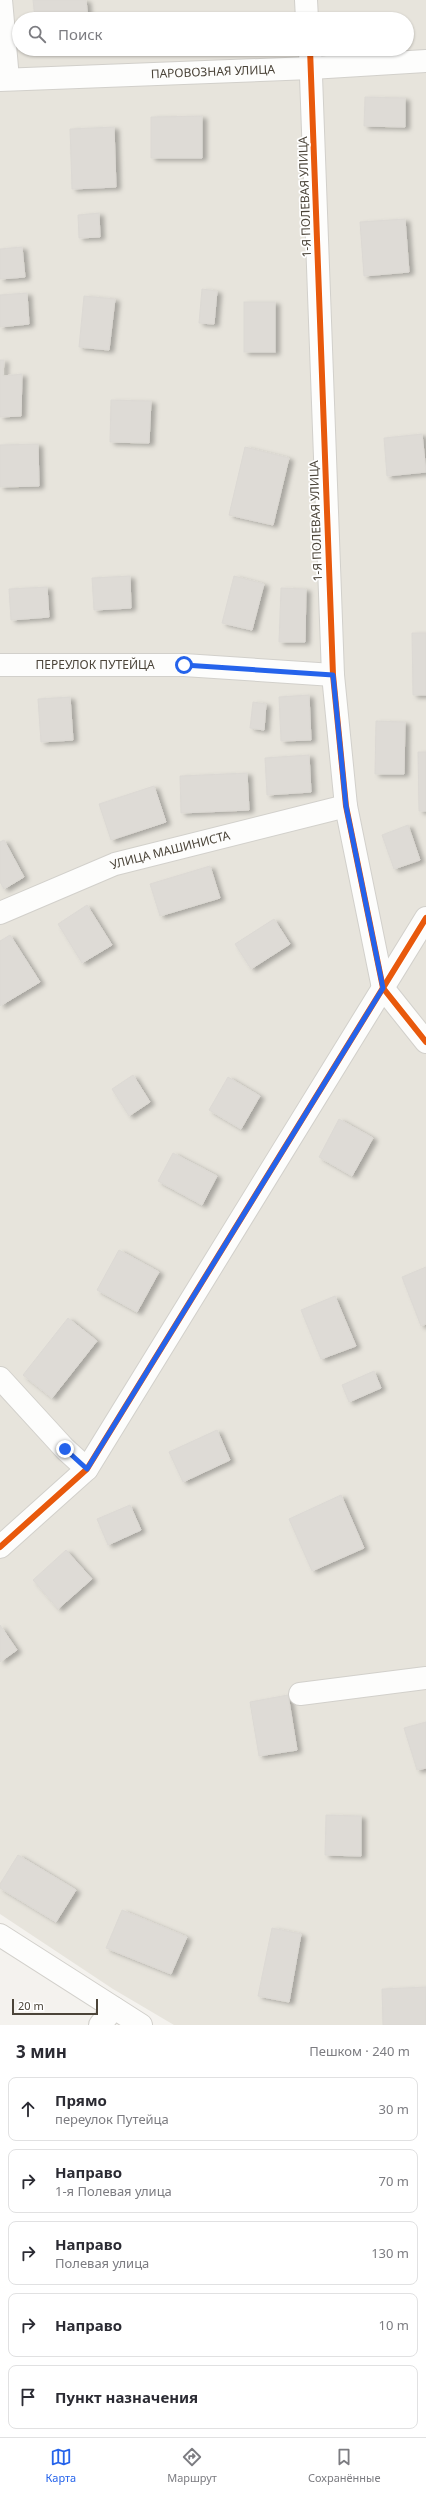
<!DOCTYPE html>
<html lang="ru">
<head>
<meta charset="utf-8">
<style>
	:root { --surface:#fff; --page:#f7f7f7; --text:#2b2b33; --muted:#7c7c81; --line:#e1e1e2; --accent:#2563eb }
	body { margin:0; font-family:"Noto Sans",sans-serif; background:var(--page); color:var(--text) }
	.scale { position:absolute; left:12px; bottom:10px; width:86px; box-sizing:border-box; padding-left:4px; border:2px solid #4b4439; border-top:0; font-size:11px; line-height:14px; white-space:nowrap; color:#4b4439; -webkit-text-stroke:3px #fff; paint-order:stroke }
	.stop { position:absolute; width:12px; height:12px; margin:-9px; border:3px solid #2563eb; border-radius:50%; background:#fff }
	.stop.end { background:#2563eb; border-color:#fff; box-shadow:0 1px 4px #0008 }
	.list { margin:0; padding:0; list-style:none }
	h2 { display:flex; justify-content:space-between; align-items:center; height:52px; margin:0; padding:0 16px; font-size:17px }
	h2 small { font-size:13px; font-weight:400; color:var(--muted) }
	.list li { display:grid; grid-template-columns:26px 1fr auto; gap:12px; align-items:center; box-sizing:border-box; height:64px; margin:0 8px 8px; padding:0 8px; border:1px solid var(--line); border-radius:8px }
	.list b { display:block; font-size:15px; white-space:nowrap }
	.list p { margin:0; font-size:13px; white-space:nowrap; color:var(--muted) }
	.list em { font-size:13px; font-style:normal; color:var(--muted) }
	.icon { flex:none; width:22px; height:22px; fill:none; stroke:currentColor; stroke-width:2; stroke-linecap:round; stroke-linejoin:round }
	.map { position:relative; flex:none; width:426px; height:2025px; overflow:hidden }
	.search { position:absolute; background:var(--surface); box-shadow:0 1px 3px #0004; left:12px; right:12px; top:12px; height:44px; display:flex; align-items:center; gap:10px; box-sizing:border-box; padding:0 14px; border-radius:22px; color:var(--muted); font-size:15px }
	.sheet { height:412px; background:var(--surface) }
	nav { display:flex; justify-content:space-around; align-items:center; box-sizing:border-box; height:56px; border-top:1px solid var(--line); background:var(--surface); font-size:11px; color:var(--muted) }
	nav a { display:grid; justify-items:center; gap:2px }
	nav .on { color:var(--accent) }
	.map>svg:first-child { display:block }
	.residential { fill:#e7e4dc; fill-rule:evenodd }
	.building { fill:#dedbd6; stroke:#dcd9d4; filter:url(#shadow) }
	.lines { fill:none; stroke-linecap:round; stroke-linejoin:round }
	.minor-casing { stroke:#d2d0cb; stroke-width:24 }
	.minor { stroke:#fdfdfc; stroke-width:22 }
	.cycleway-casing { stroke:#fff; stroke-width:8 }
	.cycleway { stroke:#e8590c; stroke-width:6 }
	.route { stroke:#2563eb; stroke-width:5 }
	.labels { text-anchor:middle; stroke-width:3.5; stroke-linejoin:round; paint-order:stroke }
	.street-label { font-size:12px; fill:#4b4439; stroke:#fff }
</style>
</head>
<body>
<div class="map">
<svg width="426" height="2025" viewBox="0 0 426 2025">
	<defs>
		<filter id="shadow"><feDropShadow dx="4.5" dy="2.5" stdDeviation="2" flood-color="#0004"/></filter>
	</defs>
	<rect width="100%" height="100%" fill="#f4f2ee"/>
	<path class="residential" d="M0 0H426V2025H174L113 1989 0 1914ZM19 19H407V49H19Z"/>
	<g class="building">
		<path d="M33 0H86L88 19H35Z"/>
		<path d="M365 97 405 98V127L364 126Z"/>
		<path d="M202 116V158H151V117Z"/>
		<path d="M114 127 116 187 72 189 70 129Z"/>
		<path d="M99 213 100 237 79 238 78 215Z"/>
		<path d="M405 219 409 272 364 276 360 222Z"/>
		<path d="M22 247 25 277 0 279V249Z"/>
		<path d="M202 289 217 291 214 324 199 323Z"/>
		<path d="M27 293 29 324 0 327V295Z"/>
		<path d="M84 296 115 299 109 350 79 347Z"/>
		<rect x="244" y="302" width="31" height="50"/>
		<path d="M0 360H4L3 376 22 374 21 416 0 417Z"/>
		<path d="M111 400 151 401 149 443 110 442Z"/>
		<path d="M422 434 426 472 387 476 384 438Z"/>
		<path d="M38 444 39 486 0 487V445Z"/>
		<path d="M245 447 289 458 273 525 229 515Z"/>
		<path d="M130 576 131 608 94 610 92 578Z"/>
		<path d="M234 576 264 584 252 630 222 623Z"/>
		<path d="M47 587 49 617 11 620 9 589Z"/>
		<path d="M281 588 306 589 305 642H279Z"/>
		<path d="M412 633H426V695H413Z"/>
		<path d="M309 695 311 740 281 741 279 697Z"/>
		<path d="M70 697 73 740 41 742 38 699Z"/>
		<path d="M253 702 266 704 264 730 250 728Z"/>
		<path d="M376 721 405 722 404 774H375Z"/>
		<path d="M418 752H426V811H419Z"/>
		<path d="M309 755 311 792 267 795 265 758Z"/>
		<path d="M247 773 249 810 181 813 180 776Z"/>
		<path d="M154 786 166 822 111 840 99 804Z"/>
		<path d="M408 825 420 860 394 869 382 835Z"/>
		<path d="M4 840 24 877 4 889 0 882V842Z"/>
		<path d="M210 866 220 898 160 916 150 884Z"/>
		<path d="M87 905 112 945 82 963 58 924Z"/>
		<path d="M274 919 290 944 251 969 235 944Z"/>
		<path d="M10 935 40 982 0 1006V941Z"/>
		<path d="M133 1075 150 1102 129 1116 112 1089Z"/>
		<path d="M228 1077 260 1096 241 1129 209 1110Z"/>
		<path d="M339 1119 373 1138 352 1176 319 1157Z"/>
		<path d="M173 1153 217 1176 202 1205 158 1181Z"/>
		<path d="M119 1250 159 1272 137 1312 97 1290Z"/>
		<path d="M426 1267V1324L421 1326 402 1277Z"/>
		<path d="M335 1296 356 1346 321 1359 301 1310Z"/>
		<path d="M68 1318 97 1341 52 1398 23 1375Z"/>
		<path d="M374 1371 381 1388 349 1402 342 1385Z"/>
		<path d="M217 1430 230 1460 183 1482 169 1452Z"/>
		<path d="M341 1495 364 1548 312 1571 289 1519Z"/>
		<path d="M130 1505 141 1530 108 1545 97 1519Z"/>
		<path d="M66 1550 92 1579 58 1609 33 1580Z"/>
		<path d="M0 1625 17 1650 0 1662Z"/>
		<path d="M288 1695 297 1750 259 1756 250 1702Z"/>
		<path d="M426 1722V1768L417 1770 404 1728Z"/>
		<path d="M326 1815 361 1816V1856L325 1855Z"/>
		<path d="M18 1855 76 1890 56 1922 0 1888V1884Z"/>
		<path d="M122 1910 187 1937 171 1974 106 1948Z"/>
		<path d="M272 1928 301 1934 289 2002 258 1996Z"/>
		<path d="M426 1987V2025H383L382 1989Z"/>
	</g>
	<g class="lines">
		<defs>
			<g id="minor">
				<path d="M1 0 8 79"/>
				<path d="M306 0 307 19"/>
				<path d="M310 49 333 675 346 806 383 988 426 1042"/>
				<path id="s1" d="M0 80 311 68 426 61"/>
				<path id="s2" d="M0 665H184L333 675"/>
				<path id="s3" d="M0 913 115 864 346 806"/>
				<path d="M0 1378 65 1449 87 1469"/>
				<path d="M0 1547 87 1469 426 918"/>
				<path d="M300 1694 426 1678"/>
				<path d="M0 1935 141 2025"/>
				<path d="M100 2025 114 2008"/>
			</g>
		</defs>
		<use href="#minor" class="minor-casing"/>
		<use href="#minor" class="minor"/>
		<defs>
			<g id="cycleway">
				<path d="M310 49 333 675 346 806 383 988 426 1042"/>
				<path d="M0 1547 87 1469 426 918"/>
			</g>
		</defs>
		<use href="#cycleway" class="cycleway-casing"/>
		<use href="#cycleway" class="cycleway"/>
	</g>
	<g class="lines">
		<path class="route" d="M65 1449 87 1469 383 988 346 806 333 675 184 665"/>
	</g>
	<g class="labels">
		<g class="street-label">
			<text dy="4" stroke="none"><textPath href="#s1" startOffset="213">ПАРОВОЗНАЯ УЛИЦА</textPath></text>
			<text transform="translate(305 197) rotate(-92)" y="4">1-Я ПОЛЕВАЯ УЛИЦА</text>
			<text transform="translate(316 521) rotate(-92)" y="4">1-Я ПОЛЕВАЯ УЛИЦА</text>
			<text dy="4" stroke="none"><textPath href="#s2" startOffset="95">ПЕРЕУЛОК ПУТЕЙЦА</textPath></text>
			<text dy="4" stroke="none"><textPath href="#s3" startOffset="182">УЛИЦА МАШИНИСТА</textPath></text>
		</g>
	</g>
</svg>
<div class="scale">20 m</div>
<div class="stop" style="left:184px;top:665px"></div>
<div class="stop end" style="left:65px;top:1449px"></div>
<div class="search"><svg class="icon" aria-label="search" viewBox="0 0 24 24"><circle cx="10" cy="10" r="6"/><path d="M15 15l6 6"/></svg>Поиск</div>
</div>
<section class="sheet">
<h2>3 мин<small>Пешком · 240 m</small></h2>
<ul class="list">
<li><svg class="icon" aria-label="ahead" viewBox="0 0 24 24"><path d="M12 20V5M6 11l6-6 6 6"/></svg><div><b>Прямо</b><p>переулок Путейца</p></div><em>30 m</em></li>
<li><svg class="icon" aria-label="right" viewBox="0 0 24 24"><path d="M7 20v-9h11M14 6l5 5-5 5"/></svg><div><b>Направо</b><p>1-я Полевая улица</p></div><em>70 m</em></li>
<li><svg class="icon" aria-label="right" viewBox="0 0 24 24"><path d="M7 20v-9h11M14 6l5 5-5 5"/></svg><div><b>Направо</b><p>Полевая улица</p></div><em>130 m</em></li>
<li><svg class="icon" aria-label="right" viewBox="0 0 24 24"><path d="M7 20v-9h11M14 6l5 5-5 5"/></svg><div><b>Направо</b></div><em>10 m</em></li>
<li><svg class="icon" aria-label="arrive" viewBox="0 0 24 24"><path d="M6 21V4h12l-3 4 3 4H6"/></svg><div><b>Пункт назначения</b></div></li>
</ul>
</section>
<nav>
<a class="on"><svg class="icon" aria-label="map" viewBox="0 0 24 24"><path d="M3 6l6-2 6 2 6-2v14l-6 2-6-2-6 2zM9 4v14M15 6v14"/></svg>Карта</a>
<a><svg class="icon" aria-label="directions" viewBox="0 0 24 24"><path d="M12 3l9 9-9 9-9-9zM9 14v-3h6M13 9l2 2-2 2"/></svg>Маршрут</a>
<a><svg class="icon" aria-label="saved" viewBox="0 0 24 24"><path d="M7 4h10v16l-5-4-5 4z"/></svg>Сохранённые</a>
</nav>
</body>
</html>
